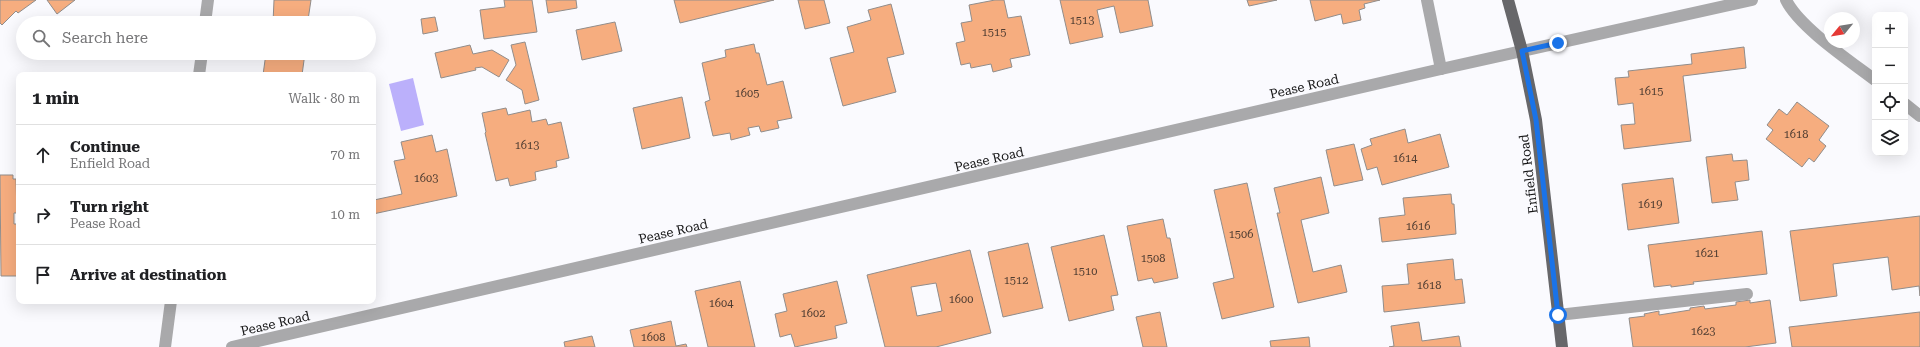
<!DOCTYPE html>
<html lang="en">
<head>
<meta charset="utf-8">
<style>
	:root { --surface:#fff; --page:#f6f6f6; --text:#202124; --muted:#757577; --line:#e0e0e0 }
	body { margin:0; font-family:"Roboto Serif",serif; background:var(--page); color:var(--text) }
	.controls { position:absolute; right:12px; top:12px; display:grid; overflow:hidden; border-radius:8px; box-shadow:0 4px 16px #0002 }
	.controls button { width:36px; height:36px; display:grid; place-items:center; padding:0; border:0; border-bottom:1px solid var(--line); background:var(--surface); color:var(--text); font:20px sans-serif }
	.compass { position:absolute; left:1824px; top:12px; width:36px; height:36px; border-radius:50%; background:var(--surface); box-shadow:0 4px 16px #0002; rotate:240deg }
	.stop { position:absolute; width:12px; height:12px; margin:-9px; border:3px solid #1a73e8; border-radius:50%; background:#fff }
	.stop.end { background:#1a73e8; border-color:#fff; box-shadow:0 1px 4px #0008 }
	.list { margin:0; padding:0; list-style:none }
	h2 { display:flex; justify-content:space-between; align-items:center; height:52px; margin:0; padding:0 16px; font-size:17px }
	h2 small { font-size:13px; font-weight:400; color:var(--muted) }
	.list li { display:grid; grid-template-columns:26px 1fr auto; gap:12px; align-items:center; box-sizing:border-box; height:60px; padding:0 16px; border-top:1px solid var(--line) }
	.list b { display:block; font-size:15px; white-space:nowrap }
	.list p { margin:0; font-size:13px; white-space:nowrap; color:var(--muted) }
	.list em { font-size:13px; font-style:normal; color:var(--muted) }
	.icon { flex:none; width:22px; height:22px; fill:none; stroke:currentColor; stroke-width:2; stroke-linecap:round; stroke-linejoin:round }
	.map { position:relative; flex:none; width:1920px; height:347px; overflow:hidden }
	.search { position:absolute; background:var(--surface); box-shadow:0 4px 16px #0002; left:16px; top:16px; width:360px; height:44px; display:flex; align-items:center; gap:10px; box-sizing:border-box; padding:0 14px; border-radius:22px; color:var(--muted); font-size:15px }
	.panel { position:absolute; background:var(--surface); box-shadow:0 4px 16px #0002; left:16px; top:72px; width:360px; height:232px; border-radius:8px }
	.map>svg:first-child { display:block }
	.water { fill:#bbb0fb }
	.building { fill:#f6ad7f; stroke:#918d8b; fill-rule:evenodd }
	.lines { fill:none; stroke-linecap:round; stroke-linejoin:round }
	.minor { stroke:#a9a9ab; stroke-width:12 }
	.major { stroke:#67676a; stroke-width:12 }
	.route { stroke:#1a73e8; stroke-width:5 }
	.labels { text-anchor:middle; stroke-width:3.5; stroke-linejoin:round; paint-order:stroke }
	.number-label { font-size:11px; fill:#4e3c31 }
	.street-label { font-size:13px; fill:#161617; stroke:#fafafe }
</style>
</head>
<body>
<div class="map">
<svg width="1920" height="347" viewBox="0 0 1920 347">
	<rect width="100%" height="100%" fill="#fafafe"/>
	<path class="water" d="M413 78 424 125 401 131 389 84Z"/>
	<g class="building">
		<path d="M0 0H36L18 13 16 11 2 25 0 23Z"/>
		<path d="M47 0H75L57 14Z"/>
		<path d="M274 0H311L308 20 304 19 303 23H273Z"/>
		<path d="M504 0H532L537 32 484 39 480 10 505 7Z"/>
		<path d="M546 0H576L577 8 548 13Z"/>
		<path d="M674 0H774L680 23Z"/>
		<path d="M798 0H824L830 23 805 29Z"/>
		<path d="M995 0H1004L1008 18 1021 16 1030 55 1010 59 1012 67 993 72 991 64 971 68 970 63 961 65 956 43 965 41 961 23 972 21 969 5Z"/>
		<path d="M1060 0H1148L1153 26 1120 33 1114 6 1097 10 1103 37 1070 44Z"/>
		<path d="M1247 0H1277L1249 6Z"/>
		<path d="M1310 0H1380L1364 4 1365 8 1359 10 1361 20 1343 24 1341 14 1315 21Z"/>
		<path d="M891 4 904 54 887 58 896 92 843 106 830 58 854 52 847 27 871 20 868 10Z"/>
		<path d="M435 17 438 31 423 34 421 19Z"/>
		<path d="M615 22 622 51 582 60 576 30Z"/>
		<path d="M525 42 539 100 525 104 522 90 506 80 516 65 511 45Z"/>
		<path d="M754 44 756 53H759L767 85 783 81 792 118 777 121 779 128 761 132 759 126 748 128 750 135 731 140 730 133 713 136 705 102 710 100 702 63 726 57 725 50Z"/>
		<path d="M470 45 473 54 492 50 509 60 499 77 482 67 475 68 476 70 441 78 435 53Z"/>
		<path d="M1744 47 1746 68 1683 76 1691 141 1624 149 1621 125 1635 124 1633 103 1618 105 1615 78 1629 77 1628 71 1692 64 1691 54Z"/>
		<path d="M266 53H305L302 75H263Z"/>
		<path d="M682 97 690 138 642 149 633 108Z"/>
		<path d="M1797 102 1829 126 1819 140 1826 146 1814 162 1809 158 1802 167 1766 139 1773 130 1767 125 1779 109 1787 115Z"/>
		<path d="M506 108 508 115 530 110 532 122 546 119 548 125 561 122 569 158 556 161 557 167 535 172 536 180 510 186 508 178 496 181 485 133 486 132 482 113Z"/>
		<path d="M1405 129 1408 143 1440 134 1449 167 1382 185 1377 167 1367 170 1361 149 1372 145 1370 139Z"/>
		<path d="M432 135 436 152 447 149 457 196 373 214V196L374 200 402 194 394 161 405 159 401 142Z"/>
		<path d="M1354 144 1363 180 1334 186 1326 150Z"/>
		<path d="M1732 154 1733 161 1747 160 1749 180 1735 182 1738 200 1712 203 1706 157Z"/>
		<path d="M0 175H13V179H16L17 213H14V224H19V276H1Z"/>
		<path d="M1321 177 1329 213 1301 220 1313 272 1341 265 1347 292 1298 303 1277 213H1280L1274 188Z"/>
		<path d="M1673 178 1679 223 1628 230 1622 184Z"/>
		<path d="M1247 183 1274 307 1222 319 1213 283 1234 278 1214 190Z"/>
		<path d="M1451 194 1452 204H1454L1456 234 1382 242 1379 218 1405 215 1403 198Z"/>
		<path d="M1920 216V296L1919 286 1892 290 1888 257 1833 264 1837 296 1800 301 1790 231Z"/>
		<path d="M1163 219 1167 238H1170L1178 278 1154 283 1152 278 1138 281 1127 226Z"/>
		<path d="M1762 231 1767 274 1693 282 1694 284 1671 287V285L1654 287 1648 245Z"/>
		<path d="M1104 235 1118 295 1111 296 1114 310 1069 321 1051 247Z"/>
		<path d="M1028 243 1043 308 1003 317 988 252Z"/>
		<path d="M970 250 991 333 936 347H885L867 275ZM936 283 942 311 917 316 911 287Z"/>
		<path d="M1453 259 1455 280 1462 279 1465 303 1384 312 1382 286 1409 284 1407 264Z"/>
		<path d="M740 281 755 347H708L695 291Z"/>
		<path d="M837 281 847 323 835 326 837 338 795 347 791 334 780 337 775 314 787 311 783 294Z"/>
		<path d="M1750 300V303L1770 300 1776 343 1745 347H1633L1629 318 1645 316 1644 314 1659 311V315L1690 310V308L1704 306 1705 309 1736 305V302Z"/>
		<path d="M1160 312 1167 347H1143L1136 317Z"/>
		<path d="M1920 312V347H1792L1789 327Z"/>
		<path d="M671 321 676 346 686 344 687 347H634L630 330Z"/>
		<path d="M1419 322 1422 341 1459 336 1461 347H1389L1394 346 1391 326Z"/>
		<path d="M592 336 595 347H565L564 342Z"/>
		<path d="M1309 337 1310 347H1271L1270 341Z"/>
	</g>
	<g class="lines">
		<g class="minor">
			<path d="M1427 0 1441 69"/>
			<path d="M1786 0C1799 27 1850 61 1875 80"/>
			<path d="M205 23 208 0"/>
			<path d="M199 75 202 53"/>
			<path d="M1905 104 1920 116"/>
			<path d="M1558 315 1747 294"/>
			<path d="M165 347 171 301"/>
			<path d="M232 347 1441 69 1752 0"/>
		</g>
		<path class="major" d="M1508 0 1522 51 1536 120 1562 347"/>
	</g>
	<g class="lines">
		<path class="route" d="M1558 43 1522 51 1536 120 1558 315"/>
	</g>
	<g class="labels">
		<g class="number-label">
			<text x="1082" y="24">1513</text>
			<text x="994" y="36">1515</text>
			<text x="1651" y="95">1615</text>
			<text x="747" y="97">1605</text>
			<text x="1796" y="138">1618</text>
			<text x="527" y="149">1613</text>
			<text x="1405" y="162">1614</text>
			<text x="426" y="182">1603</text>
			<text x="1650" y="208">1619</text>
			<text x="1418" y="230">1616</text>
			<text x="1241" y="238">1506</text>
			<text x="1707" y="257">1621</text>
			<text x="1153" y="262">1508</text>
			<text x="1085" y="275">1510</text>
			<text x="1016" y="284">1512</text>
			<text x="1429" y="289">1618</text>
			<text x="961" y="303">1600</text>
			<text x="721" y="307">1604</text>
			<text x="813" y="317">1602</text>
			<text x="1703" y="335">1623</text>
			<text x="653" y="341">1608</text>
		</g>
		<g class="street-label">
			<text transform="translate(1304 86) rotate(-13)" y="5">Pease Road</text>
			<text transform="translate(989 159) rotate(-13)" y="5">Pease Road</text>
			<text transform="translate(1528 174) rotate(-97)" y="5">Enfield Road</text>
			<text transform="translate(673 231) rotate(-13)" y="5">Pease Road</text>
			<text transform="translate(275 323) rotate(-13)" y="5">Pease Road</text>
		</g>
	</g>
</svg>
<div class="controls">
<button>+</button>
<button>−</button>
<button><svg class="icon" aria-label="locate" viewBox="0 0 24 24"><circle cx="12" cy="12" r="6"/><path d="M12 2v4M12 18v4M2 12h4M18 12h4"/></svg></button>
<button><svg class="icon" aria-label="layers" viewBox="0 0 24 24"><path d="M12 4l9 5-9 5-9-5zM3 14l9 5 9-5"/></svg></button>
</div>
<svg class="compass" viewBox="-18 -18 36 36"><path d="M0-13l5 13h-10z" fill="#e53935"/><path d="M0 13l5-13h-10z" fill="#757577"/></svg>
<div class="stop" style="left:1558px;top:315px"></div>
<div class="stop end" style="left:1558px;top:43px"></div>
<div class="search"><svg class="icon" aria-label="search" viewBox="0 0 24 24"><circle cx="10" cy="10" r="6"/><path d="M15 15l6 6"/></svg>Search here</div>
<section class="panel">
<h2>1 min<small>Walk · 80 m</small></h2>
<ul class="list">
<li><svg class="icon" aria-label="ahead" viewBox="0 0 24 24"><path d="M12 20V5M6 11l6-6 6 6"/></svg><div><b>Continue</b><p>Enfield Road</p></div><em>70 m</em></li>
<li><svg class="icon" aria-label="right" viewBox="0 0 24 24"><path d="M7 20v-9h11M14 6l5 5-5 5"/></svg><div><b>Turn right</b><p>Pease Road</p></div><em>10 m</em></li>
<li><svg class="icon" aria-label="arrive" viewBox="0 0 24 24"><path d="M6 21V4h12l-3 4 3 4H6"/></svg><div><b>Arrive at destination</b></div></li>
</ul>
</section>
</div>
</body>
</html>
